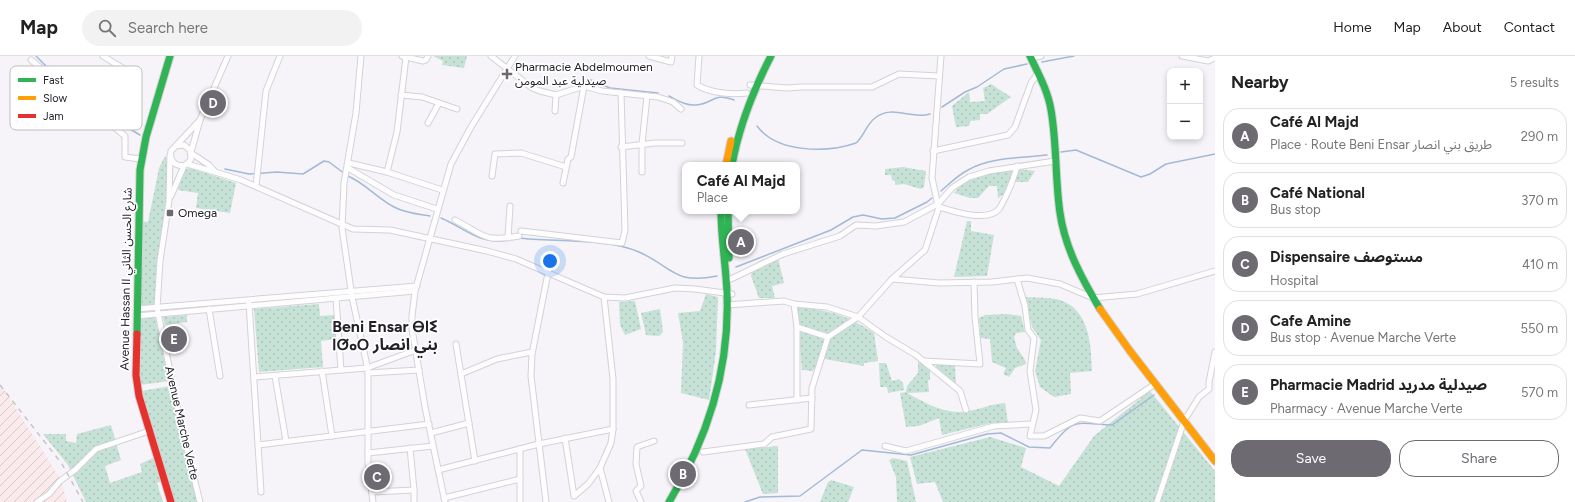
<!DOCTYPE html>
<html lang="en">
<head>
<meta charset="utf-8">
<style>
	:root { --surface:#fff; --page:#f2f2f2; --text:#222; --muted:#767676; --line:#e0e0e0; --accent:#6d6a72 }
	body { margin:0; font-family:Figtree,"Noto Sans Arabic","Noto Sans Tifinagh",sans-serif; background:var(--page); color:var(--text) }
	.controls { position:absolute; right:12px; top:12px; display:grid; overflow:hidden; border-radius:8px; box-shadow:0 2px 6px #0003 }
	.controls button { width:36px; height:36px; display:grid; place-items:center; padding:0; border:0; border-bottom:1px solid var(--line); background:var(--surface); color:var(--text); font:20px sans-serif }
	.you { position:absolute; left:550px; top:205px; width:14px; height:14px; margin:-10px; border:3px solid #fff; border-radius:50%; background:#1a73e8; box-shadow:0 0 0 6px #1a73e833 }
	.badge { display:grid; place-items:center; width:26px; height:26px; border-radius:50%; background:var(--accent); color:#fff; font-size:13px; font-weight:700 }
	.pin { position:absolute; translate:-50% -50%; border:2px solid #fff; box-shadow:0 1px 4px #0006 }
	.popup { position:absolute; left:682px; top:106px; width:118px; height:52px; box-sizing:border-box; display:grid; place-content:center; border-radius:8px; background:var(--surface); filter:drop-shadow(0 1px 3px #0005); font-size:13px; white-space:nowrap; color:var(--muted) }
	.popup b { font-size:15px; color:var(--text) }
	.popup::after { content:''; position:absolute; left:50%; top:100%; margin-left:-8px; border:8px solid transparent; border-top-color:var(--surface) }
	.list { margin:0; padding:0; list-style:none }
	h2 { display:flex; justify-content:space-between; align-items:center; height:52px; margin:0; padding:0 16px; font-size:17px }
	h2 small { font-size:13px; font-weight:400; color:var(--muted) }
	.list li { display:grid; grid-template-columns:26px 1fr auto; gap:12px; align-items:center; box-sizing:border-box; height:56px; margin:0 8px 8px; padding:0 8px; border:1px solid var(--line); border-radius:16px }
	.list b { display:block; font-size:15px; white-space:nowrap }
	.list p { margin:0; font-size:13px; white-space:nowrap; color:var(--muted) }
	.list em { font-size:13px; font-style:normal; color:var(--muted) }
	.actions { display:flex; gap:8px; padding:12px 16px }
	.actions a { flex:1; padding:9px 0; border:1px solid var(--accent); border-radius:16px; text-align:center; font-size:14px; color:var(--accent) }
	.actions .main { background:var(--accent); color:#fff }
	.icon { flex:none; width:22px; height:22px; fill:none; stroke:currentColor; stroke-width:2; stroke-linecap:round; stroke-linejoin:round }
	.map { position:relative; flex:none; width:1215px; height:446px; overflow:hidden }
	header { display:flex; align-items:center; gap:24px; box-sizing:border-box; height:56px; padding:0 20px; background:var(--surface); border-bottom:1px solid var(--line) }
	header strong { font-size:19px }
	nav { display:flex; gap:22px; margin-inline-start:auto; font-size:14px }
	.search { width:280px; height:36px; background:var(--page); display:flex; align-items:center; gap:10px; box-sizing:border-box; padding:0 14px; border-radius:22px; color:var(--muted); font-size:15px }
	main { display:flex }
	aside { flex:1; background:var(--surface) }
	.map>svg:first-child { display:block }
	.built { fill:#efeafb }
	.industrial { fill:url(#industrial-furrows) }
	.grass { fill:url(#grass-dots) }
	.lines { fill:none; stroke-linecap:round; stroke-linejoin:round }
	.stream { stroke:#a3b9d6; stroke-width:1.5 }
	.street-casing { stroke:#d4d1d8; stroke-width:7 }
	.fast-casing { stroke:#d4d1d8; stroke-width:9 }
	.slow-casing { stroke:#d4d1d8; stroke-width:9 }
	.jam-casing { stroke:#d4d1d8; stroke-width:9 }
	.street { stroke:#fefdfe; stroke-width:5 }
	.fast { stroke:#30b455; stroke-width:7 }
	.slow { stroke:#ff9f0a; stroke-width:7 }
	.jam { stroke:#e5322d; stroke-width:7 }
	.rail { stroke:#c5c4c6; stroke-width:1.5; stroke-dasharray:5 5; stroke-linecap:butt }
	.poi-dot { fill:#6d6a72; stroke:#fff; stroke-width:1.5 }
	.labels { text-anchor:middle; stroke-width:3.5; stroke-linejoin:round; paint-order:stroke }
	.poi-label { font-size:12px; fill:#23202a; stroke:#fff; text-anchor:start }
	.street-label { font-size:12px; fill:#23202a; stroke:#fff }
	.district-label { font-size:16px; font-weight:bold; fill:#23202a; stroke:#fff }
	.key { fill:#fff; stroke:#bdbcbf; stroke-width:1 }
	.key-label { font-size:11px; fill:#23202a }
</style>
</head>
<body>
<header>
<strong>Map</strong>
<div class="search"><svg class="icon" aria-label="search" viewBox="0 0 24 24"><circle cx="10" cy="10" r="6"/><path d="M15 15l6 6"/></svg>Search here</div>
<nav><a>Home</a><a>Map</a><a>About</a><a>Contact</a></nav>
</header>
<main>
<div class="map">
<svg width="1215" height="446" viewBox="0 0 1215 446">
	<defs>
		<pattern id="industrial-furrows" width="10" height="10" patternUnits="userSpaceOnUse"><rect width="10" height="10" fill="#faeaec"/><path d="M-1 1l2-2M0 10L10 0M9 11l2-2" fill="none" stroke="#d6c8cb"/></pattern>
		<pattern id="grass-dots" width="8" height="8" patternUnits="userSpaceOnUse"><rect width="8" height="8" fill="#c6e1d5"/><path d="M2 2h.1M6 6h.1" fill="none" stroke="#aac1b7" stroke-width="1.8" stroke-linecap="round"/></pattern>
	</defs>
	<rect width="100%" height="100%" fill="#f6f4f9"/>
	<path class="built" d="M382 411 384 429 373 430 371 413Z"/>
	<path class="industrial" d="M0 327 61 424 67 446H0Z"/>
	<g class="grass">
		<path d="M433 0H467L464 12 442 9 443 5Z"/>
		<path d="M991 28 1011 41 987 58H980V64L970 65 969 70 956 71 952 50 969 36 970 46 985 45 983 32Z"/>
		<path d="M165 100C176 117 159 188 157 210 155 224 155 237 155 251L140 252V165L148 166 159 112Z"/>
		<path d="M903 111 926 115 924 131 921 133 904 128 895 129V125L892 124 891 119H885V113Z"/>
		<path d="M190 112 236 127 230 157 196 152 198 137 178 134 185 113Z"/>
		<path d="M1018 113 1035 115 1028 126H1015L1008 135 998 142 997 130H989L978 142H970L954 137 965 125 983 118Z"/>
		<path d="M967 165H971V175L994 179 987 220 954 221Z"/>
		<path d="M777 198 784 227 772 230 775 242H759L751 220 752 212 761 204Z"/>
		<path d="M706 238 718 241 716 295 709 344 681 337 683 286 678 257 700 255Z"/>
		<path d="M1026 241C1036 242 1050 241 1060 244 1090 254 1091 289 1092 315L1070 317 1071 338 1054 341 1040 331 1035 315 1041 284 1032 271Z"/>
		<path d="M635 245 641 273 625 279 620 269 619 246Z"/>
		<path d="M319 248 320 260 334 259 336 283 321 285 323 311 259 316 254 253Z"/>
		<path d="M797 251C831 255 845 258 874 277L878 305 864 307V310L819 302 813 315 802 314Z"/>
		<path d="M660 253 663 276 659 280 646 279 641 257Z"/>
		<path d="M1006 258 1021 260 1025 276 1016 277 1014 281 1017 292 1025 304 1026 308 1015 312 1009 321 1003 318 1006 312 992 306 990 283 980 282 979 262 985 259Z"/>
		<path d="M187 259V266L165 269 163 261Z"/>
		<path d="M155 260 169 325 140 329V262Z"/>
		<path d="M918 304 930 314V324H928L929 336 907 337C924 346 940 356 959 356 974 356 989 348 1005 347L1008 367H991L942 379 939 362 919 370 906 371 900 337 906 336 907 330 918 317Z"/>
		<path d="M879 307H886L892 325 899 323 903 327 904 334 888 337 887 331H880Z"/>
		<path d="M936 308 955 309 956 329 936 314Z"/>
		<path d="M170 330 197 446H174L141 335Z"/>
		<path d="M1150 335 1215 415V446H943L935 426 917 428 910 401 990 381 1026 392 1021 411 1059 430 1094 380Z"/>
		<path d="M111 369 121 404 105 410 110 427 142 416 140 408 153 402 162 425 157 427 163 446H86L68 409 43 378H66V385L76 387 77 378Z"/>
		<path d="M778 390V437L763 438 745 393Z"/>
		<path d="M893 402 907 405 916 446H897L896 421 889 404Z"/>
		<path d="M831 424 854 431 848 446H820L828 426Z"/>
	</g>
	<g class="lines">
		<g class="stream">
			<path d="M36 0C61 26 90 52 123 68"/>
			<path d="M1042 6 1074 0"/>
			<path d="M580 27 591 24 610 32 658 37"/>
			<path d="M669 40C677 44 686 50 696 49 714 48 712 36 734 44"/>
			<path d="M942 51 965 36 977 31 1004 13 1027 8"/>
			<path d="M757 70C777 97 827 97 856 87 864 80 866 69 875 62 892 48 912 64 930 58"/>
			<path d="M128 72 140 79"/>
			<path d="M1061 96 1076 94 1141 121 1150 118 1166 108 1215 98"/>
			<path d="M225 113 249 118 277 116 303 118 324 105 329 106 345 118"/>
			<path d="M348 120C366 128 377 142 394 151 405 157 418 158 430 160"/>
			<path d="M941 135C949 128 958 119 968 114 990 101 1022 102 1047 99"/>
			<path d="M441 162C467 173 478 189 509 184"/>
			<path d="M518 182C552 186 609 182 639 196 673 211 674 229 717 220"/>
			<path d="M736 211 831 174 853 161 863 159 882 163 895 162 927 146 932 142"/>
			<path d="M745 446 760 441 800 440 862 394 911 399 987 378 1001 377 1029 391 1050 392C1074 361 1075 367 1112 369L1154 339"/>
		</g>
		<defs>
			<g id="street">
				<path d="M103 0 129 16"/>
				<path d="M361 0 356 57 344 127 342 172 352 241 368 314V408L373 446"/>
				<path d="M402 0 423 5 426 4 428 0"/>
				<path d="M491 0 532 32 540 35 556 39 584 30 602 35 658 41 673 46 681 53"/>
				<path d="M649 0 671 6 672 0"/>
				<path d="M699 0 697 29C710 37 732 39 747 37"/>
				<path d="M1182 0 1208 5 1215 2"/>
				<path d="M1031 2 1041 0"/>
				<path d="M31 4 125 80V101L141 103"/>
				<path d="M750 29 787 32 801 31H872L899 18 939 20"/>
				<path d="M401 39 422 41 457 53"/>
				<path d="M555 55 556 39"/>
				<path d="M428 67 439 47"/>
				<path d="M176 90 184 89 190 94 191 103C184 115 168 109 171 95L200 64"/>
				<path d="M621 91 655 87H682"/>
				<path d="M933 95 1008 79 1015 71 1031 27 1038 17"/>
				<path d="M191 96 200 64 228 0"/>
				<path d="M170 99 169 145 160 205 157 252 182 373 200 446"/>
				<path d="M349 107 387 116 442 134"/>
				<path d="M187 108 215 116 209 109 191 97"/>
				<path d="M348 112 394 139 437 153"/>
				<path d="M215 116 241 124 353 173 390 174 487 195 516 203 604 241 625 242 675 232 695 233 732 238"/>
				<path d="M387 116 397 76 406 1"/>
				<path d="M642 116V88L647 40"/>
				<path d="M492 120 495 98 521 97 566 111"/>
				<path d="M563 127 568 103 571 101 584 30"/>
				<path d="M256 130 266 35 280 0"/>
				<path d="M171 140 184 110"/>
				<path d="M938 150 932 122 941 0"/>
				<path d="M455 164C486 180 482 186 519 180"/>
				<path d="M521 175 622 187 625 174 621 37"/>
				<path d="M508 182 510 150"/>
				<path d="M731 223 783 198 840 180 856 169 876 170 904 166 938 148 952 132 969 121 989 115 1055 105"/>
				<path d="M892 223 939 227 992 226 1027 222 1060 228 1093 242 1137 238 1215 215"/>
				<path d="M1017 223 1025 250 1028 274 1034 282 1030 315 1036 354 1030 380H1044L1080 362 1100 365 1155 328"/>
				<path d="M604 241 613 323V373L611 387 600 412 609 446"/>
				<path d="M336 242 341 314"/>
				<path d="M249 247 261 436"/>
				<path d="M794 248 797 271"/>
				<path d="M726 249 784 245 794 248 827 251 858 261 886 281 916 299 960 335 966 354"/>
				<path d="M136 253 417 230"/>
				<path d="M209 253 220 320"/>
				<path d="M136 260 415 235"/>
				<path d="M456 288 475 405"/>
				<path d="M924 305 980 308 975 261 974 226"/>
				<path d="M322 315 332 380"/>
				<path d="M368 317 419 314"/>
				<path d="M461 318 497 303 532 296"/>
				<path d="M275 320 286 385"/>
				<path d="M254 321 367 312 416 294"/>
				<path d="M797 344V271L828 281 858 261 892 223 925 194 939 151C953 155 987 167 999 153 1001 150 1003 146 1005 142 1010 132 1014 122 1017 110"/>
				<path d="M749 349 812 342"/>
				<path d="M431 377 469 367"/>
				<path d="M565 382 574 440 588 428 600 412"/>
				<path d="M258 389 429 368"/>
				<path d="M885 390 906 395 994 370 1032 368"/>
				<path d="M520 393V446"/>
				<path d="M703 396 764 388 772 381 811 373 812 332 828 281"/>
				<path d="M368 397 433 390"/>
				<path d="M438 414 539 388 613 373"/>
				<path d="M414 434V446"/>
				<path d="M372 436 414 434 410 392"/>
				<path d="M444 442 520 423"/>
				<path d="M37 446 49 438 60 425 75 414 96 393 149 375"/>
				<path d="M445 446 425 351 412 273V260L415 235 451 108 471 71 515 0"/>
				<path d="M546 446 531 320 532 298 548 217"/>
				<path d="M641 446 636 435 641 430 636 408 637 391 654 385"/>
				<path d="M1157 446 1184 365 1199 341 1209 333V326L1215 296"/>
			</g>
			<g id="fast">
				<path d="M1030 0C1038 17 1048 35 1051 54 1057 88 1055 123 1060 157 1065 192 1082 223 1100 253"/>
				<path d="M732 109C739 70 753 35 771 0"/>
				<path d="M728 155 729 202"/>
				<path d="M137 278 140 114 146 81 170 0"/>
				<path d="M669 446C708 382 730 313 727 237 726 210 721 183 721 155"/>
			</g>
			<g id="slow">
				<path d="M726 109 731 85"/>
				<path d="M1100 253 1130 295 1215 405"/>
			</g>
			<path id="jam" d="M137 278 136 319 139 340 171 446"/>
		</defs>
		<use href="#street" class="street-casing"/>
		<use href="#fast" class="fast-casing"/>
		<use href="#slow" class="slow-casing"/>
		<use href="#jam" class="jam-casing"/>
		<use href="#street" class="street"/>
		<use href="#fast" class="fast"/>
		<use href="#slow" class="slow"/>
		<use href="#jam" class="jam"/>
		<path class="rail" d="M0 329 62 408 83 446"/>
	</g>
	<g class="poi-dot">
		<path d="M505 12h4v4h4v4h-4v4h-4v-4h-4v-4h4z"/>
		<rect x="166" y="153" width="8" height="8" rx="2"/>
	</g>
	<g class="labels">
		<g class="poi-label">
			<text x="515" y="15">Pharmacie Abdelmoumen<tspan x="515" dy="14">صيدلية عبد المومن</tspan></text>
			<text x="178" y="161">Omega</text>
		</g>
		<g class="street-label">
			<text transform="translate(126 223) rotate(-89)" y="4">Avenue Hassan II شارع الحسن الثاني</text>
			<text transform="translate(182 367) rotate(77)" y="4">Avenue Marche Verte</text>
		</g>
		<g class="district-label">
			<text x="385" y="276">Beni Ensar ⴱⵏⵉ<tspan x="385" dy="18">ⵏⵚⴰⵔ بني انصار</tspan></text>
		</g>
	</g>
	<rect x="10" y="10" width="132" height="64" rx="6" class="key"/>
	<rect x="18" y="22" width="18" height="4" fill="#30b455"/>
	<rect x="18" y="40" width="18" height="4" fill="#ff9f0a"/>
	<rect x="18" y="58" width="18" height="4" fill="#e5322d"/>
	<g class="key-label">
		<text x="43" y="28">Fast</text>
		<text x="43" y="46">Slow</text>
		<text x="43" y="64">Jam</text>
	</g>
</svg>
<div class="controls">
<button>+</button>
<button>−</button>
</div>
<div class="you"></div>
<div class="pin badge" style="left:741px;top:186px">A</div>
<div class="popup"><b>Café Al Majd</b>Place</div>
<div class="pin badge" style="left:683px;top:418px">B</div>
<div class="pin badge" style="left:377px;top:421px">C</div>
<div class="pin badge" style="left:213px;top:47px">D</div>
<div class="pin badge" style="left:174px;top:283px">E</div>
</div>
<aside>
<h2>Nearby<small>5 results</small></h2>
<ul class="list">
<li><span class="badge">A</span><div><b>Café Al Majd</b><p>Place · Route Beni Ensar طريق بني انصار</p></div><em>290 m</em></li>
<li><span class="badge">B</span><div><b>Café National</b><p>Bus stop</p></div><em>370 m</em></li>
<li><span class="badge">C</span><div><b>Dispensaire مستوصف</b><p>Hospital</p></div><em>410 m</em></li>
<li><span class="badge">D</span><div><b>Cafe Amine</b><p>Bus stop · Avenue Marche Verte</p></div><em>550 m</em></li>
<li><span class="badge">E</span><div><b>Pharmacie Madrid صيدلية مدريد</b><p>Pharmacy · Avenue Marche Verte</p></div><em>570 m</em></li>
</ul>
<div class="actions"><a class="main">Save</a><a>Share</a></div>
</aside>
</main>
</body>
</html>
